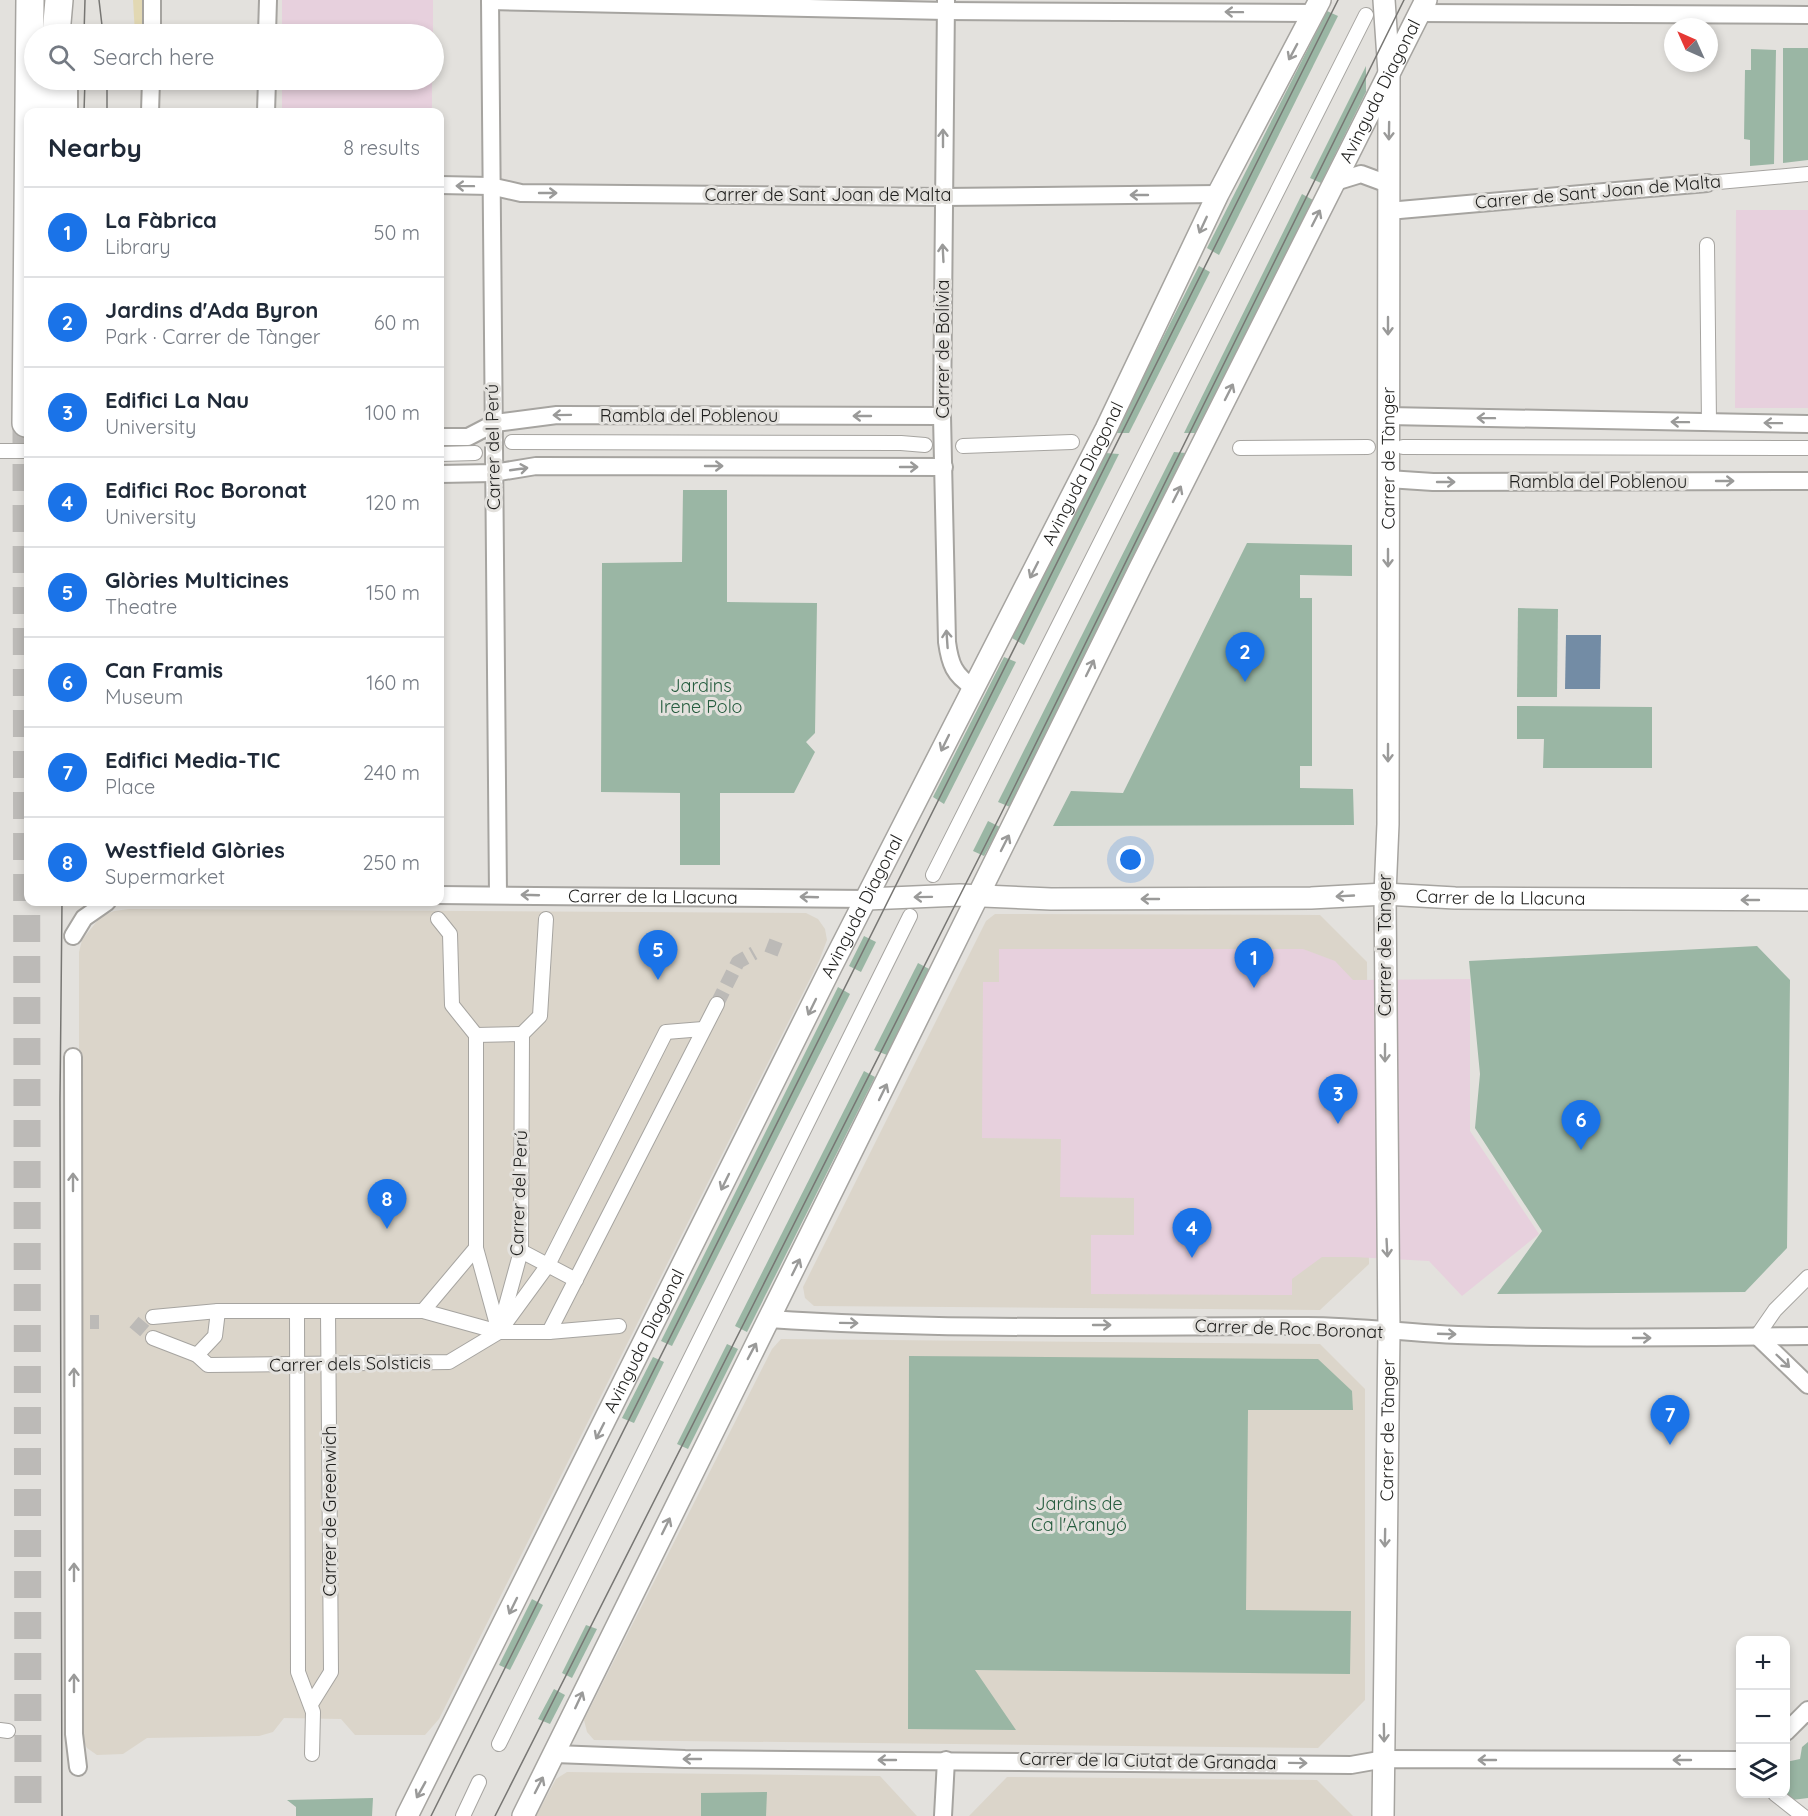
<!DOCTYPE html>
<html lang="en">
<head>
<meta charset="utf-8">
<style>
	:root { --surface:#fff; --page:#f6f6f7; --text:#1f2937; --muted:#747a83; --line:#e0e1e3; --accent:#1a73e8 }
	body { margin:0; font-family:Quicksand,sans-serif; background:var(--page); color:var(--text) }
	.controls { position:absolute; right:18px; bottom:18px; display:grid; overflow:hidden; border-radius:12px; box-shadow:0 3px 9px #0003 }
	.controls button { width:54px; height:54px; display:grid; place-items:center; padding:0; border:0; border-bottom:2px solid var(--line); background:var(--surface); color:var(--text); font:30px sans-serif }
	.compass { position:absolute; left:1664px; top:18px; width:54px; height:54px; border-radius:50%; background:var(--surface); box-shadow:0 3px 9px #0003; rotate:315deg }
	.you { position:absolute; left:1131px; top:860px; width:21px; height:21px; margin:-15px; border:4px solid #fff; border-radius:50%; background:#1a73e8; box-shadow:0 0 0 9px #1a73e833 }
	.badge { display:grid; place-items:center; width:39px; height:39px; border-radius:50%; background:var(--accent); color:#fff; font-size:20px; font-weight:700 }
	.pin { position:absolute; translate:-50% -50px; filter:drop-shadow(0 2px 3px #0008) }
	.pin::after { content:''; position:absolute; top:32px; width:21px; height:18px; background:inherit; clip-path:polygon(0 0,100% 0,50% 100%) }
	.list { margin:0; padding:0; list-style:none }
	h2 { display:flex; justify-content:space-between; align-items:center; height:78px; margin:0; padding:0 24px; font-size:26px }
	h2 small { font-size:20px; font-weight:400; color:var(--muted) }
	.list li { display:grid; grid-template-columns:39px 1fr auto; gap:18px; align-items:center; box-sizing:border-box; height:90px; padding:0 24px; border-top:2px solid var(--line) }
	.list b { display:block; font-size:22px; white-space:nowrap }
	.list p { margin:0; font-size:20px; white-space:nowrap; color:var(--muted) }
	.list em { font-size:20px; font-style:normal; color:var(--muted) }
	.icon { flex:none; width:33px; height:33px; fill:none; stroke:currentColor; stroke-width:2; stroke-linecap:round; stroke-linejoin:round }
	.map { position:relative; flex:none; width:1808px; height:1816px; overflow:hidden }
	.search { position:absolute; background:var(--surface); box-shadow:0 3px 9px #0003; left:24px; top:24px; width:420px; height:66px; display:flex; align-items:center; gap:15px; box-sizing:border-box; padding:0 21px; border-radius:33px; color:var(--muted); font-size:22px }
	.panel { position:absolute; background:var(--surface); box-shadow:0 3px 9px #0003; left:24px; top:108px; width:420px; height:798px; border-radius:12px }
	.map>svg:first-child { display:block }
	.built { fill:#dbd5ca }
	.education { fill:#e7d0dd }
	.green { fill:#9ab6a4 }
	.sand { fill:#e2d8b3 }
	.water { fill:#738ca5 }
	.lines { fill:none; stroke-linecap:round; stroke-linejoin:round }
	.pedestrian-tunnel { stroke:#bcbab7; stroke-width:14; stroke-dasharray:14 7; stroke-linecap:butt }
	.primary-tunnel { stroke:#bcbab7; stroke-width:27; stroke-dasharray:27 14; stroke-linecap:butt }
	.pedestrian-casing { stroke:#a6a4a0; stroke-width:16 }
	.minor-casing { stroke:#a6a4a0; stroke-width:20 }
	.tertiary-casing { stroke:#a6a4a0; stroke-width:24 }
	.primary-casing { stroke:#a6a4a0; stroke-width:30 }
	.pedestrian { stroke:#fff; stroke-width:14 }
	.minor { stroke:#fff; stroke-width:16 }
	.tertiary { stroke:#fff; stroke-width:21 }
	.primary { stroke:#fff; stroke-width:27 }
	.tram { stroke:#777673; stroke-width:1.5 }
	.oneway { stroke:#9a9a99 }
	.labels { text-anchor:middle; stroke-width:6; stroke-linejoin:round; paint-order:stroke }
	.street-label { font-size:18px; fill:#1f1f1d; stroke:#e3e1dd }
	.park-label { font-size:18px; fill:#255c3e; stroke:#e3e1dd }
</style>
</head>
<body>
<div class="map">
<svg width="1808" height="1816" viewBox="0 0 1808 1816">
	<rect width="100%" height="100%" fill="#e3e1dd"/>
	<g class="built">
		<path d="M129 909 806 913 818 919 825 929 827 940 819 961 439 1719 425 1735H355L341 1719 284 1718 273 1732 259 1736 147 1738 123 1754 97 1755 87 1748 79 1733V952L82 940 101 916 114 911Z"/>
		<path d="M995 914 1320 915 1367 962 1369 1264 1320 1310 814 1306 805 1298 803 1287 986 921Z"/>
		<path d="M781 1339 1320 1344 1365 1389V1700L1318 1748 594 1740 587 1732 584 1720 772 1349Z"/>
		<path d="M567 1772 880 1776 917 1816H536L556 1779Z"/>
		<path d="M1007 1777 1317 1780 1353 1816H969Z"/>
	</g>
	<g class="education">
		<rect x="282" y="0" width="151" height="34"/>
		<rect x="282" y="80" width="150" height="32"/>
		<path d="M1736 210H1808V408H1735Z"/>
		<path d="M999 949H1303L1335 961 1353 980 1470 979V1131L1539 1234 1462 1296 1429 1261 1354 1257H1322L1292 1279V1295L1091 1294V1235H1134V1198L1060 1197 1061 1139 982 1138 983 982H999Z"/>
	</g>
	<g class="green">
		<path d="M1327 11 1338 16 1219 255 1207 248Z"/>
		<path d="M1783 48H1808V160L1783 163Z"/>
		<path d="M1751 49 1776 50 1774 164 1750 166V140L1744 139 1745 70H1751Z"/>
		<path d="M1366 66V92L1321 183 1310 178Z"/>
		<path d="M1302 194 1313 200 1196 433H1184Z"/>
		<path d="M1199 266 1210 272 1129 433H1115Z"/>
		<path d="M1174 452 1186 453 1010 807 998 802Z"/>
		<path d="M1105 453 1119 454 1024 645 1012 638Z"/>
		<path d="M683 490H727V602L817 603 815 733 806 742 815 752 794 793H720V865H680V793L601 792 602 563 682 562Z"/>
		<path d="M1247 543 1352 545V576L1300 575V598H1312V766H1300V788L1353 789 1354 825 1053 826 1071 791 1123 793Z"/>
		<path d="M1518 608 1558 609 1557 697H1517Z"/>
		<path d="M1004 657 1016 662 944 804 933 797Z"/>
		<path d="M1517 706 1652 707V768H1543L1544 739H1517Z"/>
		<path d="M988 821 1000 827 984 856 973 851Z"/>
		<path d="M864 936 876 942 861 972 849 966Z"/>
		<path d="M1757 946 1790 980 1787 1248 1745 1292 1497 1294 1542 1231 1475 1128 1480 1074 1469 961Z"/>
		<path d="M918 963 929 969 887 1055 874 1050Z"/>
		<path d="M838 987 850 994 672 1346 661 1341Z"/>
		<path d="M864 1071 875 1077 747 1332 735 1326Z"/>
		<path d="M727 1344 738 1349 688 1449 677 1444Z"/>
		<path d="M909 1356 1318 1359 1352 1391 1353 1410H1248L1246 1610 1351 1611 1350 1674 975 1670 1016 1730 908 1729Z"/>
		<path d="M653 1357 664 1362 634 1423 622 1418Z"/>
		<path d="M532 1599 543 1605 510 1670 499 1665Z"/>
		<path d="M586 1625 597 1629 572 1678 562 1673Z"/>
		<path d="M554 1689 565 1695 550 1724 538 1719Z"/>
		<path d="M1808 1742V1798L1792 1800 1781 1794H1786V1762L1800 1759 1802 1747Z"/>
		<path d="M767 1792 766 1816H701V1793Z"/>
		<path d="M373 1798 372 1816H296V1807L287 1800Z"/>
	</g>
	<path class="sand" d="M133 0H147V34H135Z"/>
	<path class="water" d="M1566 635H1601L1600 689H1565Z"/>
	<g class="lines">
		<g class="pedestrian-tunnel">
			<path d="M767 945 780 950"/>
			<path d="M717 1004 738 962 754 953"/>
			<path d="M90 1322H99"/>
			<path d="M134 1322 153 1338"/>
		</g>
		<path class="primary-tunnel" d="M26 423 28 1816"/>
		<defs>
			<g id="pedestrian">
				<path d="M1707 183 1808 174"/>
				<path d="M1707 245 1709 422"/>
				<path d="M512 442 901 443 925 445"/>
				<path d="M963 446 1072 442"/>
				<path d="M1403 447 1808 448"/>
				<path d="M1240 448 1368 447"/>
				<path d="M0 451H28"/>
				<path d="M440 454 475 453"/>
				<path d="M933 875 1366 15"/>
				<path d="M438 919 450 934 452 1005 476 1035V1248L499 1332"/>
				<path d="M476 1035 522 1034"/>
				<path d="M521 1251 576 1280"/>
				<path d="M423 1311 476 1248"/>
				<path d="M297 1312 298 1672 313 1712 312 1754"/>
				<path d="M153 1317 218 1311"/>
				<path d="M501 1324 521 1251 522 1034 540 1016 546 919"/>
				<path d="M549 1332 717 1004"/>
				<path d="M1757 1336 1775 1310 1808 1277"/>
				<path d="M153 1338 197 1355 215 1336 218 1311H423L499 1332H549L619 1326"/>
				<path d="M197 1355 208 1365 449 1362 499 1332 548 1265 666 1032 703 1029"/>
				<path d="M311 1704 331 1672 328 1312"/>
				<path d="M0 1730 8 1731"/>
				<path d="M499 1744 910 916"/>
				<path d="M1775 1794 1803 1816"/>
				<path d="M463 1816 479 1782"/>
			</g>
			<g id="minor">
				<path d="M490 0 498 894"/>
				<path d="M490 1 946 11 1313 13"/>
				<path d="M946 1 942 416 947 642C950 664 954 675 973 687"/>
				<path d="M1419 13 1808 15"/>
				<path d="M152 34V0"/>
				<path d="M267 34 268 0"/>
				<path d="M69 112V80"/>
				<path d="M150 112 151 80"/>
				<path d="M266 112 267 80"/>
				<path d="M1335 182 1361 174 1388 184"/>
				<path d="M440 185 490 186 521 193 943 197 1218 194"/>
				<path d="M1388 211 1707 183"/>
				<path d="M1388 416 1808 424"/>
				<path d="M440 437H468L495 423 557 415 942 416"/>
				<path d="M440 474 493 473 536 466 944 467"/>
				<path d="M1388 479 1433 482 1808 481"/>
				<path id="s1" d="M440 895 867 899"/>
				<path d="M73 936 84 918 107 902"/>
				<path d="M73 1057 74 1734 78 1767"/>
				<path d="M769 1319C947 1331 1129 1326 1307 1326 1357 1326 1408 1333 1458 1335 1575 1339 1692 1337 1808 1336"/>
				<path d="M1757 1336 1808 1385"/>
				<path d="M1786 1732 1808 1710"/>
				<path d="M555 1754 685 1759 1351 1765 1385 1759 1740 1760"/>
				<path d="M943 1816 946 1760"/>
			</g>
			<g id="tertiary">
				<path id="s2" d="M867 899 960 895 1051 899 1311 898 1385 894 1455 898 1808 900"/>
				<path id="s3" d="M407 1816 831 967 1106 429 1218 194 1320 0"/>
				<path id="s4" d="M523 1816 1140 568 1426 0"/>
				<path id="s5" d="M1383 1816 1389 1332 1385 894 1388 824 1389 73 1384 0"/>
			</g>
			<g id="primary">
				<path d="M56 34 59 0"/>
				<path d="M51 112 53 80"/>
				<path d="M26 423 30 0"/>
			</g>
		</defs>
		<use href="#pedestrian" class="pedestrian-casing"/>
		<use href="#minor" class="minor-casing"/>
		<use href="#tertiary" class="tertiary-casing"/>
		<use href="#primary" class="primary-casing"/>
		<use href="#pedestrian" class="pedestrian"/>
		<use href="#minor" class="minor"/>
		<use href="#tertiary" class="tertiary"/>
		<use href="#primary" class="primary"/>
		<g class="tram">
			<path d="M99 0 103 34"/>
			<path d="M84 34 85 0"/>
			<path d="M107 80V112"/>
			<path d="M84 112 85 80"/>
			<path d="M62 1816 60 1100 62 902"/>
			<path d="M431 1816 1338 0"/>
			<path d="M495 1816 1000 816 1404 0"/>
		</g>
	</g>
	<defs><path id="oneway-shaft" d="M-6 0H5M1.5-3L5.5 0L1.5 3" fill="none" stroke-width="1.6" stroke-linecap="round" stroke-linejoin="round" transform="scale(1.5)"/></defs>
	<g class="oneway">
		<use href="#oneway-shaft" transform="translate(1234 12) rotate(-179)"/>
		<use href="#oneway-shaft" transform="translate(1293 52) rotate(118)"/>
		<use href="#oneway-shaft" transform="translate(1389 131) rotate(91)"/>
		<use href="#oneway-shaft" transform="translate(943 138) rotate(-90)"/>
		<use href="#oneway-shaft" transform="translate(465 186) rotate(-179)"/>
		<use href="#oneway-shaft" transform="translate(548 193)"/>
		<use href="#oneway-shaft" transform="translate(1139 195) rotate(180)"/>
		<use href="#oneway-shaft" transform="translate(1316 218) rotate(-63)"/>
		<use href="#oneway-shaft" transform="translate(1203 225) rotate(115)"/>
		<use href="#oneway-shaft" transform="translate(943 253) rotate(-93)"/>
		<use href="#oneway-shaft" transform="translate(1388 326) rotate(90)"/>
		<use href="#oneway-shaft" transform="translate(1229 392) rotate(-63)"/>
		<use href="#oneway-shaft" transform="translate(562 415) rotate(179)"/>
		<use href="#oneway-shaft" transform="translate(862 416) rotate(-180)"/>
		<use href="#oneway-shaft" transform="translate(1486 418) rotate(-179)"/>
		<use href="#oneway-shaft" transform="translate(1680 422) rotate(-179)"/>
		<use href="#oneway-shaft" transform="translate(1773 423) rotate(-179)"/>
		<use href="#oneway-shaft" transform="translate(714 466)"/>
		<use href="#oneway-shaft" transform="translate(909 467)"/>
		<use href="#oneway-shaft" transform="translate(519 469) rotate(-8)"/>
		<use href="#oneway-shaft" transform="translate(1725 481)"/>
		<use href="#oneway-shaft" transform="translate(1446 482)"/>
		<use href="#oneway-shaft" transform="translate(1177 494) rotate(-63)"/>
		<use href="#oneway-shaft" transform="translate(1388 558) rotate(90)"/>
		<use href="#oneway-shaft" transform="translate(1034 570) rotate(117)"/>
		<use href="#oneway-shaft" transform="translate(947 639) rotate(-94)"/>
		<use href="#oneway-shaft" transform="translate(1090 668) rotate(-64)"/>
		<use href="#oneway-shaft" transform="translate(945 743) rotate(116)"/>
		<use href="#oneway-shaft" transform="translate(1388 753) rotate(90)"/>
		<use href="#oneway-shaft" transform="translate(1005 843) rotate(-63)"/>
		<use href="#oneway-shaft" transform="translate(530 895) rotate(-178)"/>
		<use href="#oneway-shaft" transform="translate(1345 896) rotate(177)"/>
		<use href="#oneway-shaft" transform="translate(809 897) rotate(-178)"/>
		<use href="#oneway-shaft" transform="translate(923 897) rotate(179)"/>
		<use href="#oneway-shaft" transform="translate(1150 899) rotate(180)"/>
		<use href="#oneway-shaft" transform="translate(1750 900) rotate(-180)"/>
		<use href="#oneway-shaft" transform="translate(812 1007) rotate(116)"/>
		<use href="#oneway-shaft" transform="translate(1385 1053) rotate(90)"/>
		<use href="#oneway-shaft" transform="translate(883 1092) rotate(-64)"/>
		<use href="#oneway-shaft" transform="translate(73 1182) rotate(-90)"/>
		<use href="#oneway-shaft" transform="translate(725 1182) rotate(116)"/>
		<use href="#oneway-shaft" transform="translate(1387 1248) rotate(87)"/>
		<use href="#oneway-shaft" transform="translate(796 1267) rotate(-64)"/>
		<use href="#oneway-shaft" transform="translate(849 1323) rotate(1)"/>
		<use href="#oneway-shaft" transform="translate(1102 1325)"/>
		<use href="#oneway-shaft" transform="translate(1447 1334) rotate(2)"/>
		<use href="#oneway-shaft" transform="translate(1642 1338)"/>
		<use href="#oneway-shaft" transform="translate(752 1351) rotate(-62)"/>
		<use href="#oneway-shaft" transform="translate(1783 1361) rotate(44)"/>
		<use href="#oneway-shaft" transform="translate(74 1377) rotate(-90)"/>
		<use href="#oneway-shaft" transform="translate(600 1431) rotate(117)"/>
		<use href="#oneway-shaft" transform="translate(666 1526) rotate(-64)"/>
		<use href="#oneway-shaft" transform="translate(1385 1538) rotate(91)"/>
		<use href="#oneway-shaft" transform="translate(74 1572) rotate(-90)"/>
		<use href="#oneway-shaft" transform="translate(513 1606) rotate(116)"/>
		<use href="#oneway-shaft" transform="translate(74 1683) rotate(-90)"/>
		<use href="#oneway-shaft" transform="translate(579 1700) rotate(-65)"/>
		<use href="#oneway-shaft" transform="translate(1384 1733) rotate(89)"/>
		<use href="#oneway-shaft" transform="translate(692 1759) rotate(-180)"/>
		<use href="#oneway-shaft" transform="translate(887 1760) rotate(180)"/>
		<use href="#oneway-shaft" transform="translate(1487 1760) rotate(-180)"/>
		<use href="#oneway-shaft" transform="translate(1682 1760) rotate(-180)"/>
		<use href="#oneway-shaft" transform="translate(1298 1763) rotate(1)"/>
		<use href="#oneway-shaft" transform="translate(539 1785) rotate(-63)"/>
		<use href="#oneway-shaft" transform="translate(421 1790) rotate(119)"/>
	</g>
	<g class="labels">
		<g class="street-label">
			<text dy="6" stroke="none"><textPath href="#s4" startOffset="1926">Avinguda Diagonal</textPath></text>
			<text transform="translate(1598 192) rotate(-5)" y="6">Carrer de Sant Joan de Malta</text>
			<text x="828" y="201">Carrer de Sant Joan de Malta</text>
			<text transform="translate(943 349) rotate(-90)" y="6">Carrer de Bolívia</text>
			<text x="689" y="422">Rambla del Poblenou</text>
			<text transform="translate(493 447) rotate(-91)" y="6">Carrer del Perú</text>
			<text dy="6" stroke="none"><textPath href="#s5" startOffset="1358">Carrer de Tànger</textPath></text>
			<text dy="6" stroke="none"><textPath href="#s3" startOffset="1503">Avinguda Diagonal</textPath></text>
			<text x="1598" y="488">Rambla del Poblenou</text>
			<text dy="6" stroke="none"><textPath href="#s1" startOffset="213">Carrer de la Llacuna</textPath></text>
			<text dy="6" stroke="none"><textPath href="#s2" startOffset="634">Carrer de la Llacuna</textPath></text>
			<text dy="6" stroke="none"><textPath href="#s3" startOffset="1017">Avinguda Diagonal</textPath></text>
			<text transform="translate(1385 945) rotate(-90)" y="6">Carrer de Tànger</text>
			<text transform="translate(519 1193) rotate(-88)" y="6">Carrer del Perú</text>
			<text transform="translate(1289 1329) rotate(2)" y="6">Carrer de Roc Boronat</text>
			<text dy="6" stroke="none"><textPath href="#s3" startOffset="531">Avinguda Diagonal</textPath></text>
			<text transform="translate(350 1364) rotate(-1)" y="6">Carrer dels Solsticis</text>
			<text dy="6" stroke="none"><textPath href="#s5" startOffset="386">Carrer de Tànger</textPath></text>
			<text transform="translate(330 1511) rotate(-90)" y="6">Carrer de Greenwich</text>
			<text transform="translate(1148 1761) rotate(1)" y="6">Carrer de la Ciutat de Granada</text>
		</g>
		<g class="park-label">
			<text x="701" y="692">Jardins<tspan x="701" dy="21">Irene Polo</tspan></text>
			<text x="1079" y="1510">Jardins de<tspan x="1079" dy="21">Ca l'Aranyó</tspan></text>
		</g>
	</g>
</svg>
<div class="controls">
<button>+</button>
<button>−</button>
<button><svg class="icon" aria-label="layers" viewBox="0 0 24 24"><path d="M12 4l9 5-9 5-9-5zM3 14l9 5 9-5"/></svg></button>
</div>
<svg class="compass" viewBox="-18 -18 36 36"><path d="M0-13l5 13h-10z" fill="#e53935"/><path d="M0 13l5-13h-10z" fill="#747a83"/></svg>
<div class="you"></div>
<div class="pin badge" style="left:1254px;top:988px">1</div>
<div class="pin badge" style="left:1245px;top:682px">2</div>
<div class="pin badge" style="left:1338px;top:1124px">3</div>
<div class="pin badge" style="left:1192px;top:1258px">4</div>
<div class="pin badge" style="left:658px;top:980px">5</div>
<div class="pin badge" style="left:1581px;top:1150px">6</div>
<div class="pin badge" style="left:1670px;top:1445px">7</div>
<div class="pin badge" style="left:387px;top:1229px">8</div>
<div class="search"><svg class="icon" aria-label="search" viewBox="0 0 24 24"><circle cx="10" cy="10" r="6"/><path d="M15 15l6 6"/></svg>Search here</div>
<section class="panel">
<h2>Nearby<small>8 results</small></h2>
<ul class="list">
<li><span class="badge">1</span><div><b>La Fàbrica</b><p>Library</p></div><em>50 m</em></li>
<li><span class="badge">2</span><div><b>Jardins d'Ada Byron</b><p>Park · Carrer de Tànger</p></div><em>60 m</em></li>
<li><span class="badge">3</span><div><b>Edifici La Nau</b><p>University</p></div><em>100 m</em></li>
<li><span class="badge">4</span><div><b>Edifici Roc Boronat</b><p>University</p></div><em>120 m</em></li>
<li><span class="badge">5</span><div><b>Glòries Multicines</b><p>Theatre</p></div><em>150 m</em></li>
<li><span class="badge">6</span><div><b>Can Framis</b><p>Museum</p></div><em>160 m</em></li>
<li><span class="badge">7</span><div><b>Edifici Media-TIC</b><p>Place</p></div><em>240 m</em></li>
<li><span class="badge">8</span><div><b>Westfield Glòries</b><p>Supermarket</p></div><em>250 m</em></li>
</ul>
</section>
</div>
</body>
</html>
